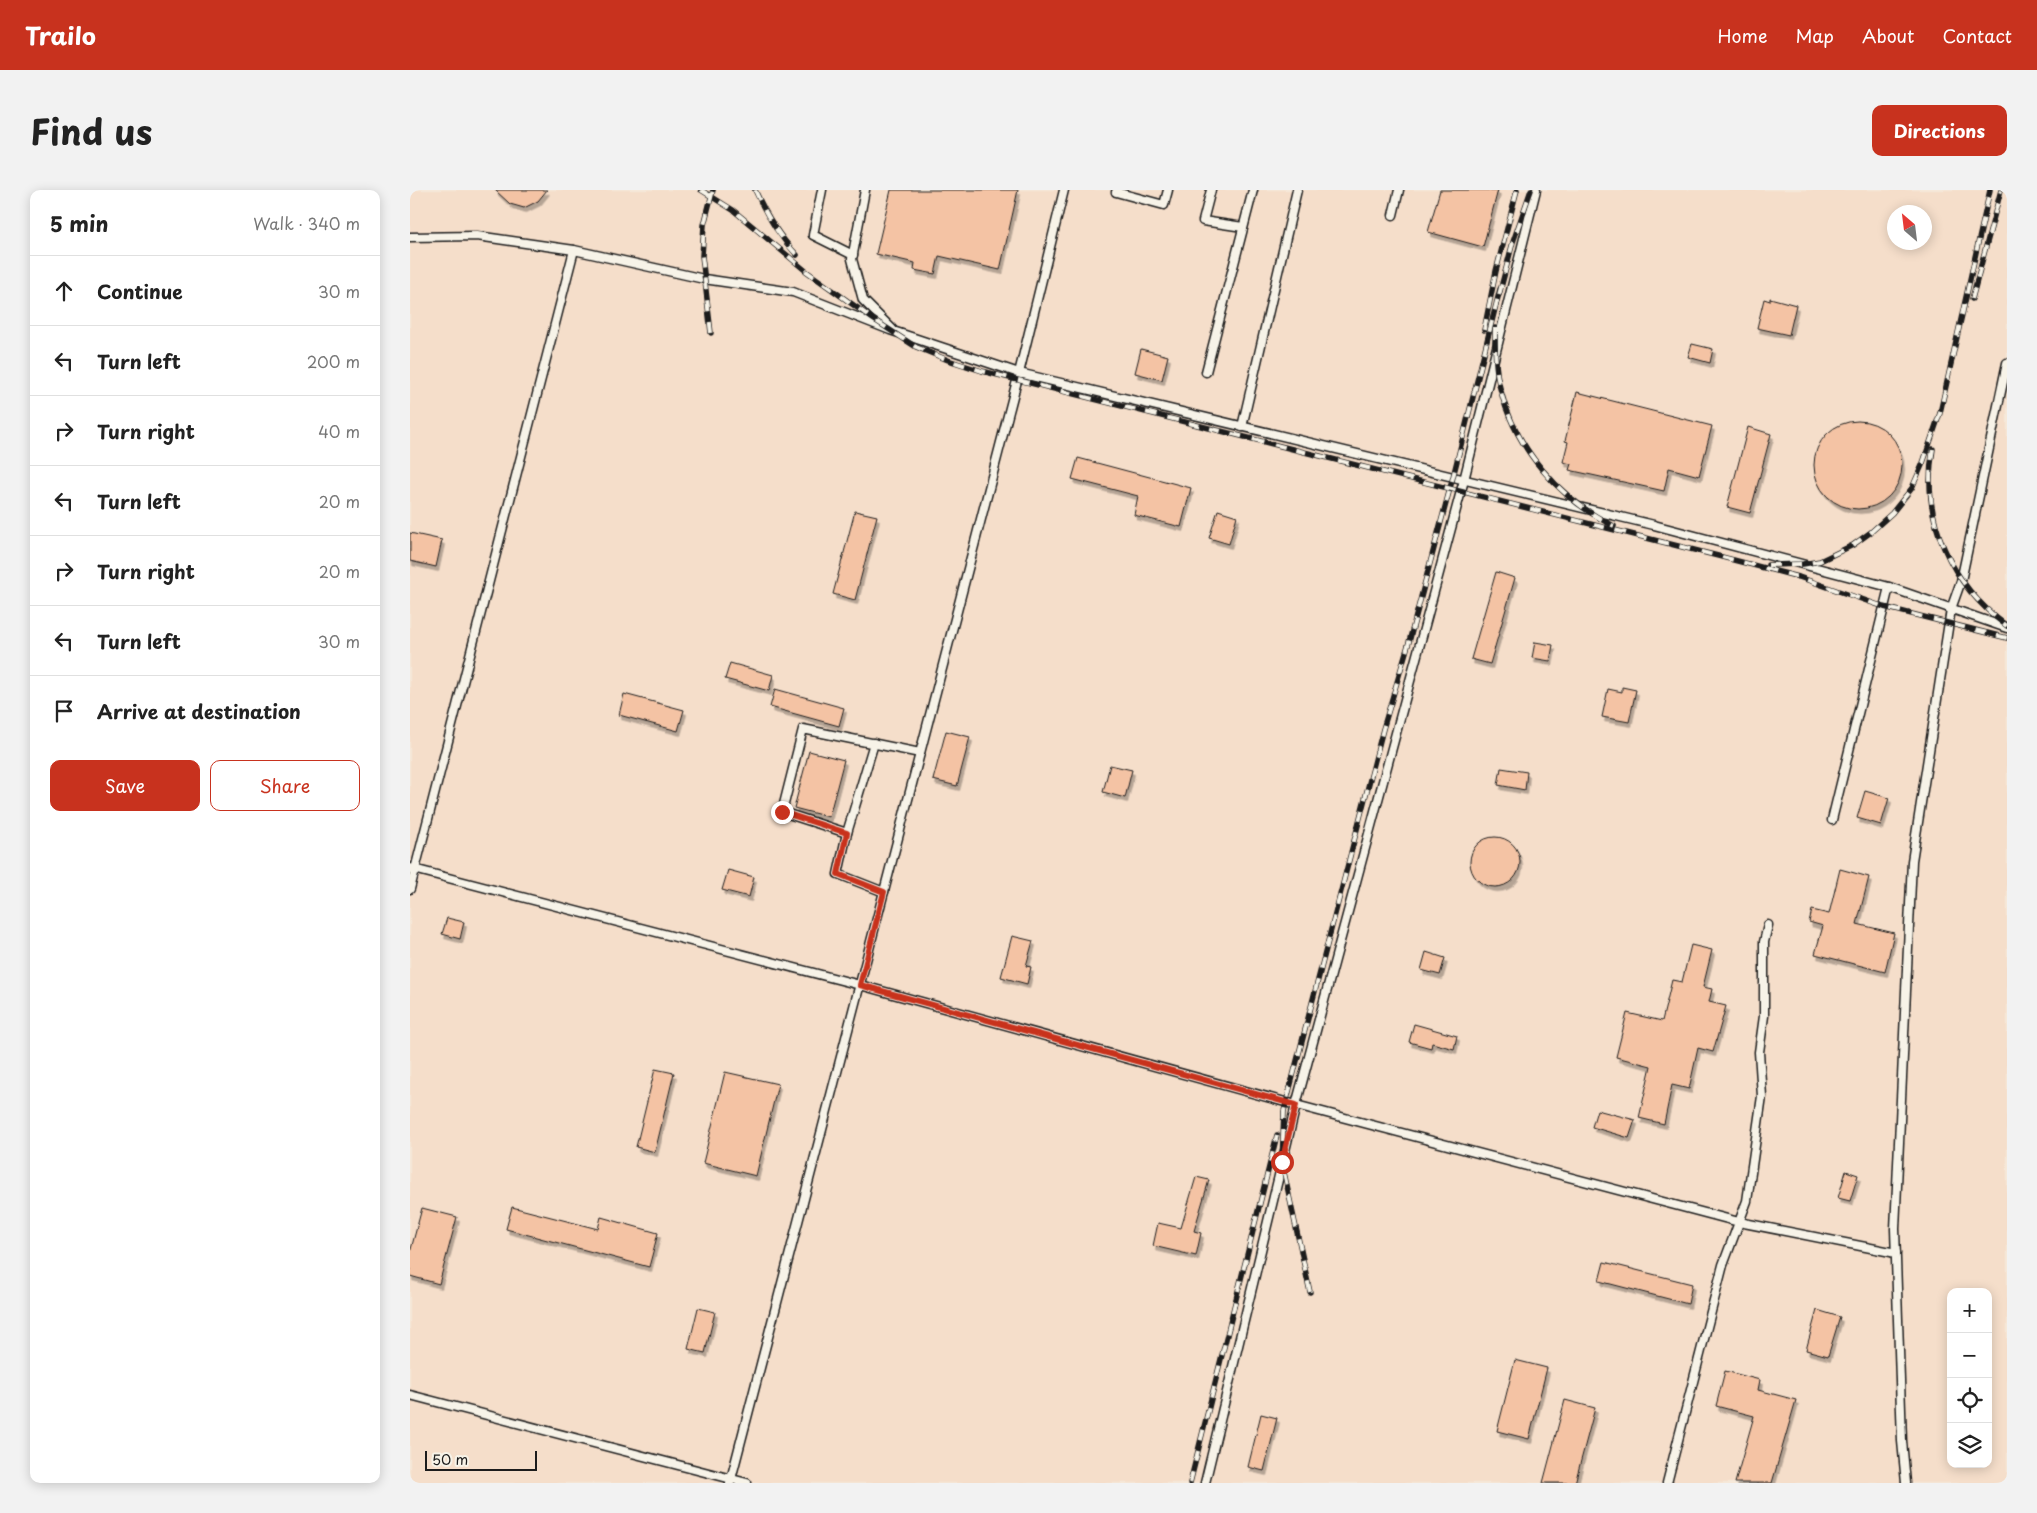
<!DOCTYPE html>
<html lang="en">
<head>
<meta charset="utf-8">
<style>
	:root { --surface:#fff; --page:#f2f2f2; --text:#222; --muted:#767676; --line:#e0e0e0; --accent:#c8321e }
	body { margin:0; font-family:"Playpen Sans",sans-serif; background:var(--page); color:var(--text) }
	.controls { position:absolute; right:15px; bottom:15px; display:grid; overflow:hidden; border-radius:10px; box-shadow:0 2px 12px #0003 }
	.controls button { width:45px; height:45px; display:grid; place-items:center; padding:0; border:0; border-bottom:1px solid var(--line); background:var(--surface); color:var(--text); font:25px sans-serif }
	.compass { position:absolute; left:1477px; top:15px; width:45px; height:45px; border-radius:50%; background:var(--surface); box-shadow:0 2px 12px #0003; rotate:332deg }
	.scale { position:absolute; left:15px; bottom:12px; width:112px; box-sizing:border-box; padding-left:5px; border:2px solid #1c1c1c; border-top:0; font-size:14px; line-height:18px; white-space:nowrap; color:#1c1c1c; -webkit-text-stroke:4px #f7f3e8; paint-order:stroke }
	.stop { position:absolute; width:15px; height:15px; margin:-11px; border:4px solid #c8321e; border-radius:50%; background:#fff }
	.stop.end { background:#c8321e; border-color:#fff; box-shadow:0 1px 5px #0008 }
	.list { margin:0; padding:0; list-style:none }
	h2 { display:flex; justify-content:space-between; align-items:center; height:65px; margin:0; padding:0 20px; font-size:21px }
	h2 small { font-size:16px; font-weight:400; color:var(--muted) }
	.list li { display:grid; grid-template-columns:32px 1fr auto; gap:15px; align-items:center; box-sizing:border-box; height:70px; padding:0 20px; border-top:1px solid var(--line) }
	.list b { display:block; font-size:19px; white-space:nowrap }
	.list em { font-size:16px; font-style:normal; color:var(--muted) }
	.actions { display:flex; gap:10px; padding:15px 20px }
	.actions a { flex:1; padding:11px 0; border:1px solid var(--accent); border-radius:10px; text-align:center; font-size:18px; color:var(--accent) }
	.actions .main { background:var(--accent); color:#fff }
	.icon { flex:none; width:28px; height:28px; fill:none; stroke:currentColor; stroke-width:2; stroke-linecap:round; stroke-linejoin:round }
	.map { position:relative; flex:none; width:1597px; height:1293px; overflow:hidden; border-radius:10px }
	header { display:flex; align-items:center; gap:30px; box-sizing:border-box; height:70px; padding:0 25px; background:var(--accent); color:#fff }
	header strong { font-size:24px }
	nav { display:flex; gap:28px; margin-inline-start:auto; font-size:18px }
	.intro { display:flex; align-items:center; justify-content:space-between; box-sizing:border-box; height:120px; padding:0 30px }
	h1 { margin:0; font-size:35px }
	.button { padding:12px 22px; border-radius:10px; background:var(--accent); color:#fff; font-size:18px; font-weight:700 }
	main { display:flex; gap:30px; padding:0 30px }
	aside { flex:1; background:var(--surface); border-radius:10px; box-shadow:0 2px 12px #0003 }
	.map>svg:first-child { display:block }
	.built { fill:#f5deca; fill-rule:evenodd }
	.building { fill:#f4c3a4; stroke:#1c1c1c; filter:url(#shadow) }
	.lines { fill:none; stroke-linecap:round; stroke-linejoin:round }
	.lane-casing { stroke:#1c1c1c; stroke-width:11 }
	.lane { stroke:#f7f3e8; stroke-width:8 }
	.rail-casing { stroke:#1c1c1c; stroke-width:5.5 }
	.rail { stroke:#f7f3e8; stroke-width:4; stroke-dasharray:11; stroke-linecap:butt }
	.route { stroke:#c8321e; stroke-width:6 }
</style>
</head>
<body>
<header>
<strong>Trailo</strong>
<nav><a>Home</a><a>Map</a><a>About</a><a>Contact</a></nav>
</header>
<div class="intro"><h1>Find us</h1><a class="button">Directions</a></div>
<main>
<aside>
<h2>5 min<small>Walk · 340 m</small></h2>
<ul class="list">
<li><svg class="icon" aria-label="ahead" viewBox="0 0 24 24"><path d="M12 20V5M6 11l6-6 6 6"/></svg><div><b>Continue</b></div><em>30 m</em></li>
<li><svg class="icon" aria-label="left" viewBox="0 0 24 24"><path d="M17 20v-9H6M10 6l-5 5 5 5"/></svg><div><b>Turn left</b></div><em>200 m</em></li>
<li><svg class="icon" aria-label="right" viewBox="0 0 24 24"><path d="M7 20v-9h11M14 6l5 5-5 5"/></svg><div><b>Turn right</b></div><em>40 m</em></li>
<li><svg class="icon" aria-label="left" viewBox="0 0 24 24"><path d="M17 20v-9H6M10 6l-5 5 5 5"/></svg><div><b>Turn left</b></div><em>20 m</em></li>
<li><svg class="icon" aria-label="right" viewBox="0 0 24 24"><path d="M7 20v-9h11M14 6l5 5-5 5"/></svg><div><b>Turn right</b></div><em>20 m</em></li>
<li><svg class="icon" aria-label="left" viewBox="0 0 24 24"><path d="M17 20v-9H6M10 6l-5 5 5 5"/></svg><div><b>Turn left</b></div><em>30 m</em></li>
<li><svg class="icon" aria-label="arrive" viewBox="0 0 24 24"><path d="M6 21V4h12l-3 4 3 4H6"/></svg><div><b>Arrive at destination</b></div></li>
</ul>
<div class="actions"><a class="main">Save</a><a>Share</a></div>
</aside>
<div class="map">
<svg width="1597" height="1293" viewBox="0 0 1597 1293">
	<defs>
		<filter id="shadow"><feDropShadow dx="2.5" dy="4.5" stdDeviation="0" flood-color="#0004"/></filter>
	</defs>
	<rect width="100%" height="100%" fill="#f6e9da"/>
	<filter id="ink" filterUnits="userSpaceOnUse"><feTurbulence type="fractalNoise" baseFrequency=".02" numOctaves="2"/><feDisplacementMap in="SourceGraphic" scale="10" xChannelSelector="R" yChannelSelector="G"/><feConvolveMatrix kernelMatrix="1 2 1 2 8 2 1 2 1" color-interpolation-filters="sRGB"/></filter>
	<g filter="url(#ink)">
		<path class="built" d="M0 0H1597V1293H0ZM1484 22H1514V52H1484ZM1541 1102H1578V1274H1541Z"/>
		<g class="building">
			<path d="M85 0H137L128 11 114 18 100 14Z"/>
			<path d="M481 0H608L590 80 529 66 525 84 504 80 505 73 466 64Z"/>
			<path d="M1030 0H1088L1073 57 1018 42Z"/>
			<path d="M1360 108 1386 115 1379 145 1347 138 1354 109 1360 111Z"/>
			<path d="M1282 154 1303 159 1300 173 1278 167Z"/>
			<path d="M731 159 758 166 752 190 725 183Z"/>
			<path d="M1167 202 1302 236 1289 286 1259 278 1254 301 1159 280 1161 274 1153 272 1158 252 1155 251Z"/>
			<circle cx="1448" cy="275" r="44"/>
			<path d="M1338 237 1361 244 1340 323 1317 317Z"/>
			<path d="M668 268 781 298 771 337 724 325 728 306 662 289Z"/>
			<path d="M808 320 827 326 819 354 799 348Z"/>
			<path d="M445 321 467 326 445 410 423 404Z"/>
			<path d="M0 343 32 350 26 377 0 371Z"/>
			<path d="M1086 382 1105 388 1080 474 1061 469Z"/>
			<path d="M1125 452 1143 455 1140 471 1122 468Z"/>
			<path d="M320 473 363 485 359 501 315 489Z"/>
			<path d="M1212 497 1226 500 1219 532 1192 527 1198 499 1212 502Z"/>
			<path d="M365 499 434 518 429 536 360 517Z"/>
			<path d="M214 504 274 520 268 541 209 525Z"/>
			<path d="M536 541 560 547 547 596 523 590Z"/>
			<path d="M399 561 434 570 419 627 384 618Z"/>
			<path d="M700 575 722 580 715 608 693 602Z"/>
			<path d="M1091 578 1117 582 1115 600 1088 595Z"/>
			<path d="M1455 601 1479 608 1471 635 1447 628Z"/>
			<circle cx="1085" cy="672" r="25"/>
			<path d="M1430 679 1459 687 1447 734 1484 743 1475 782 1405 764 1413 736 1399 732 1402 720 1419 724Z"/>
			<path d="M318 680 344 687 339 707 312 700Z"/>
			<path d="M37 728 54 732 50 749 32 744Z"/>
			<path d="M602 746 623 751 616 776 621 777 617 794 591 787Z"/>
			<path d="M1281 755 1302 760 1293 797 1302 799 1299 812 1316 816 1303 862 1288 858 1279 899 1262 895 1254 934 1229 928 1241 876 1206 867 1217 823 1252 831 1262 790 1272 792Z"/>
			<path d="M1016 762 1035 768 1030 785 1011 780Z"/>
			<path d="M1004 834 1047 846 1044 859 1022 853 1021 858 999 852Z"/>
			<path d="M245 879 264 883 245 962 226 957Z"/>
			<path d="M315 882 368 894 346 986 293 973Z"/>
			<path d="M1187 920 1225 930 1219 948 1182 937Z"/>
			<path d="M1436 981 1448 985 1440 1011 1428 1008Z"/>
			<path d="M786 987 799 990 784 1041 791 1043 786 1066 743 1056 748 1033 771 1038Z"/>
			<path d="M102 1017 188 1039 191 1027 248 1043 239 1077 96 1039Z"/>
			<path d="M12 1018 47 1027 29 1094 0 1086V1063Z"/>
			<path d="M1194 1072 1282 1094 1278 1114 1189 1091Z"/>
			<path d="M288 1118 305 1122 295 1163 278 1159Z"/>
			<path d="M1407 1120 1430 1127 1418 1166 1396 1160Z"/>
			<path d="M1105 1170 1137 1178 1119 1249 1087 1241Z"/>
			<path d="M1315 1181 1350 1190 1348 1200 1386 1210 1362 1293H1325L1344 1226 1306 1216Z"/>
			<path d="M1155 1210 1185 1218 1165 1293H1133Z"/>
			<path d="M851 1224 867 1228 854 1281 838 1277Z"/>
		</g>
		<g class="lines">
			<defs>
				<g id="lane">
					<path d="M412 0 403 45 443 65"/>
					<path d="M455 0 442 69 453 110 482 139"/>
					<path d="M707 0 706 2 754 15 758 0"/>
					<path d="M801 0 793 31 833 37"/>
					<path d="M983 25 989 0"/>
					<path d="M0 47 67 46 164 60 294 89 383 102 480 140 609 183 1244 335 1479 397 1597 438"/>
					<path d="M796 182 843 0"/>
					<path d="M832 237 887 0"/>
					<path d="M464 553 437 643 428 684 474 702"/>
					<path d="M1422 630 1479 397"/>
					<path d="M437 643 372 622 393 539 510 563"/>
					<path d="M0 678 450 795 886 915 1329 1032 1486 1063"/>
					<path d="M0 699 164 60"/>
					<path d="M0 1205 337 1293"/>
					<path d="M320 1293 609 183 654 0"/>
					<path d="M795 1293 886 915 1054 290 1126 0"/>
					<path d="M1257 1293 1313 1075 1337 1011 1352 906 1349 862 1354 826V752L1358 735"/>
					<path d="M1496 1293 1492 1251 1485 1039 1502 671 1541 419 1551 391 1597 173"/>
				</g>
			</defs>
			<use href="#lane" class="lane-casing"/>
			<use href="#lane" class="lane"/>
			<defs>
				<g id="rail">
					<path d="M291 0 323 20 396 81 463 129 506 157 538 170 572 181 1312 367 1389 387 1474 417 1597 448"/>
					<path d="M345 0C356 25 368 45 387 65"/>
					<path d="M1089 105 1103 52 1121 0"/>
					<path d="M1562 109 1591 0"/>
					<path d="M1085 138C1085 158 1085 179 1090 198 1105 258 1149 309 1204 336"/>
					<path d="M1074 140 1086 81 1107 0"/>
					<path d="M301 143 292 66 294 35 303 0"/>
					<path d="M1523 259C1510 329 1541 395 1597 436"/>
					<path d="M1358 375 1393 374 1410 371 1443 355 1461 342 1482 323 1502 298 1513 273 1530 223 1580 0"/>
					<path d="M900 1102 872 973 874 921 973 539 999 452 1043 287 1090 99"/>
					<path d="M780 1293 867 945"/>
				</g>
			</defs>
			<use href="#rail" class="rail-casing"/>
			<use href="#rail" class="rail"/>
		</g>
	</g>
	<g class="lines" filter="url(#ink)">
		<path class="route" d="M372 622 437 643 428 684 474 702 450 795 886 915 872 972"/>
	</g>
</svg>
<div class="controls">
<button>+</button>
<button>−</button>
<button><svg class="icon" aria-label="locate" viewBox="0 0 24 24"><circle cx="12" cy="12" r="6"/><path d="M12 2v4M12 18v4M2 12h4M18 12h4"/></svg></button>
<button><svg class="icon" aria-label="layers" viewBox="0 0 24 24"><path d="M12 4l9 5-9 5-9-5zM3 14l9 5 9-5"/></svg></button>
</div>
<svg class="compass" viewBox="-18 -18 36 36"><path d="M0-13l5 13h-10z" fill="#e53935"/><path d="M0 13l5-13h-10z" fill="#767676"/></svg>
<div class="scale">50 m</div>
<div class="stop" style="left:872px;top:972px"></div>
<div class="stop end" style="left:372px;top:622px"></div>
</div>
</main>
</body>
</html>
